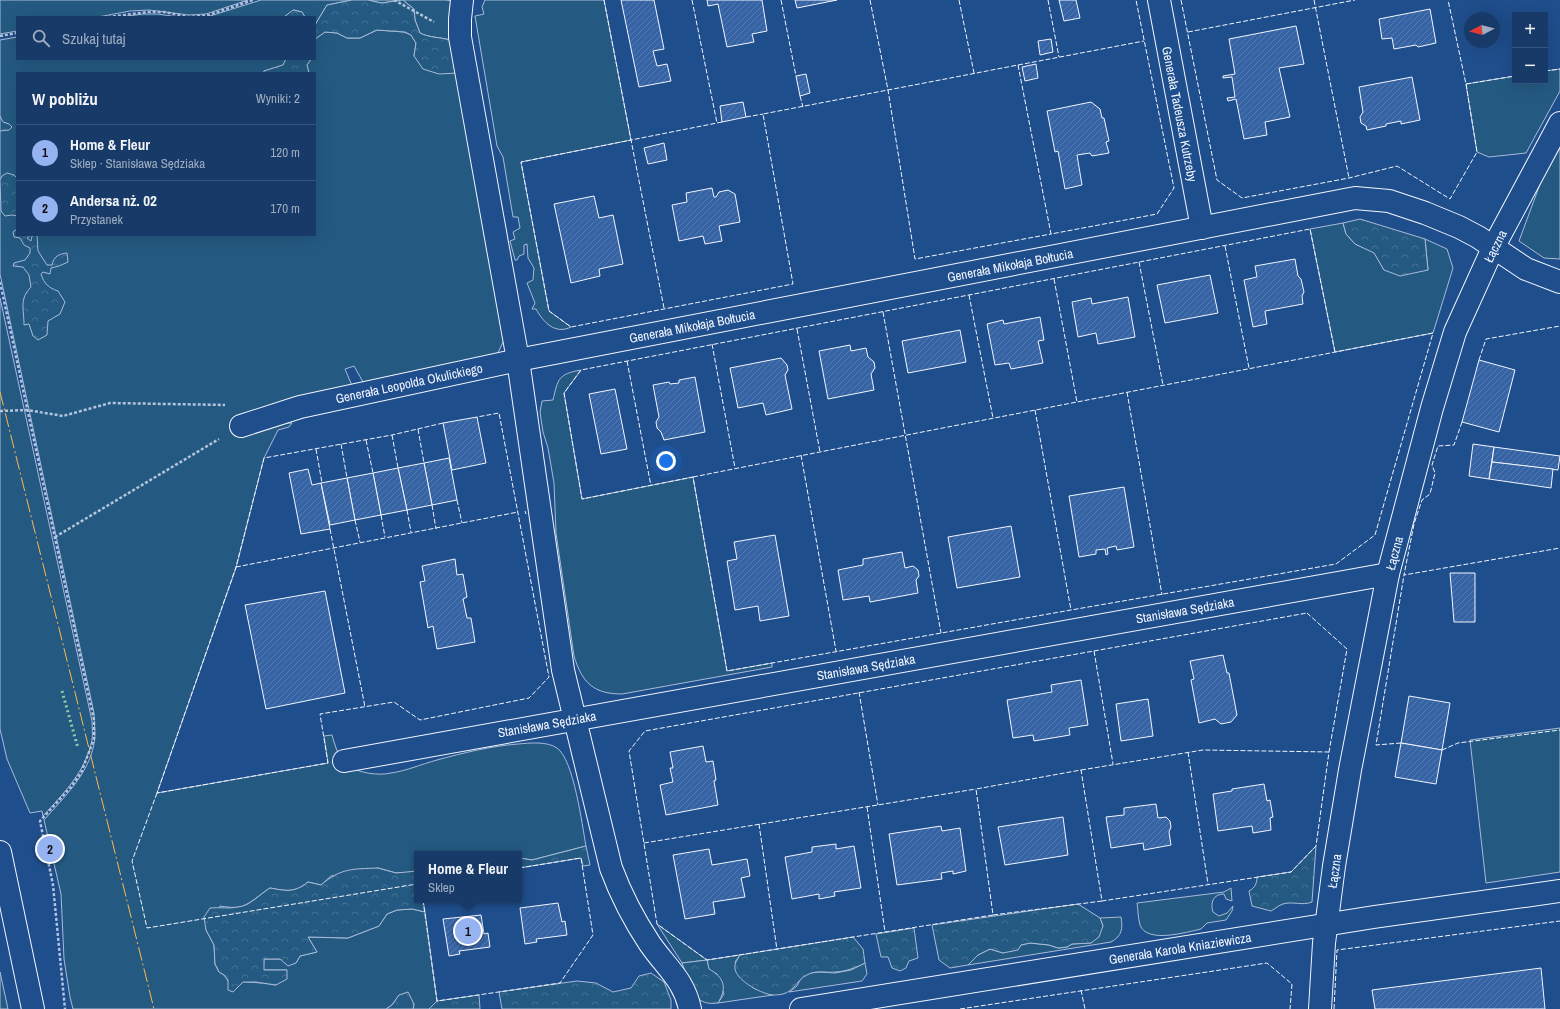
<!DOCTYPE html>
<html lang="pl">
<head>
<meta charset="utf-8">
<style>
	:root { --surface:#173a69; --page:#244571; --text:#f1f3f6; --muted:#9eadc0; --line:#36547d; --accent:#95b2f1 }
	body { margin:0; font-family:"Archivo Narrow",sans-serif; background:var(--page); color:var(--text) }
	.controls { position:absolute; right:12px; top:12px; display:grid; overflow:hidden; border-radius:0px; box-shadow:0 4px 16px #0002 }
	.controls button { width:36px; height:36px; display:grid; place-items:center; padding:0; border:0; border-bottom:1px solid var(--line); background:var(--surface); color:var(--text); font:20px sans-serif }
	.compass { position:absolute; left:1464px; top:12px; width:36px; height:36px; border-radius:50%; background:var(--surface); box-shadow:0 4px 16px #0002; rotate:263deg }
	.you { position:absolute; left:666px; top:461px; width:14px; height:14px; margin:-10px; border:3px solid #fff; border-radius:50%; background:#1a73e8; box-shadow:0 0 0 6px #1a73e833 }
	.badge { display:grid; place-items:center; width:26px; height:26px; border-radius:50%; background:var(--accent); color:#111; font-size:13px; font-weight:700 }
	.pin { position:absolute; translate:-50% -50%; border:2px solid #fff; box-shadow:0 1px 4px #0006 }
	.popup { position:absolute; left:414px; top:851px; width:108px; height:52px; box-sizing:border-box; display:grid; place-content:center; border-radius:0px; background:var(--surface); filter:drop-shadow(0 1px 3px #0005); font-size:13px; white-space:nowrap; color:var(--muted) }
	.popup b { font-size:15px; color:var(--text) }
	.popup::after { content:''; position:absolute; left:50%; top:100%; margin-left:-8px; border:8px solid transparent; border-top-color:var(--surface) }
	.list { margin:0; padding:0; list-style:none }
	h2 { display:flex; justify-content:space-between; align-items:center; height:52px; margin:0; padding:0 16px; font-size:17px }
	h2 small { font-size:13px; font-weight:400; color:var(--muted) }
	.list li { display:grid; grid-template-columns:26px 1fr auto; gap:12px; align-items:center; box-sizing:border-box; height:56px; padding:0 16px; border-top:1px solid var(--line) }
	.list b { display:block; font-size:15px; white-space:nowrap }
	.list p { margin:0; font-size:13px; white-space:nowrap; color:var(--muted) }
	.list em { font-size:13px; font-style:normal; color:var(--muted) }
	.icon { flex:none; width:22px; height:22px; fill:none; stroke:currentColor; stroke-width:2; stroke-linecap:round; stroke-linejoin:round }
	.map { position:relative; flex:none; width:1560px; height:1009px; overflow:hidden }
	.search { position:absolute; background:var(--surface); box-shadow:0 4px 16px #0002; left:16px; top:16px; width:300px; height:44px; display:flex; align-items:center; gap:10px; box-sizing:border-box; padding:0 14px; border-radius:0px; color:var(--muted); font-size:15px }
	.panel { position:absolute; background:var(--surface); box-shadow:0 4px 16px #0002; left:16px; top:72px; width:300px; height:164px; border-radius:0px }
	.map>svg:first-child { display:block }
	.grass { fill:#245a82; stroke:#a8bbd7 }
	.forest { fill:url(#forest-crowns); stroke:#a8bbd7 }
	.building { fill:url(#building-hatch); stroke:#f2f6ff }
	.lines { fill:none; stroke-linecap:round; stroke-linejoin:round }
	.minor-casing { stroke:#f2f6ff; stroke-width:24 }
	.secondary-casing { stroke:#f2f6ff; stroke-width:24 }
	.path { stroke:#b3c4dc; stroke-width:2.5; stroke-dasharray:3 2; stroke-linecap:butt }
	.minor { stroke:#1f4e8c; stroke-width:22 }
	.secondary { stroke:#1f4e8c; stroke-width:22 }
	.hedge { stroke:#97c8a6; stroke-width:3; stroke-dasharray:2 3; stroke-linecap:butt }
	.fence { stroke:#f2f6ff; stroke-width:1; stroke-dasharray:5 2; stroke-linecap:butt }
	.power { stroke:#ffb74d; stroke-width:1; stroke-dasharray:14 3 2 3; stroke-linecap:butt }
	.labels { text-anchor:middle; stroke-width:3; stroke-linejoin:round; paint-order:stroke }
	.street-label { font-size:13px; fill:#f2f6ff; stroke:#1f4e8c }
</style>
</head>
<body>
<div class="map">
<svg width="1560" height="1009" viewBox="0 0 1560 1009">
	<defs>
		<pattern id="forest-crowns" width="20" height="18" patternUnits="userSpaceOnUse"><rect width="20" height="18" fill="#245a82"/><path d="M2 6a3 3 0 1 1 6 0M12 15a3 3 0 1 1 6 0" fill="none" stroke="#447295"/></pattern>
		<pattern id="building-hatch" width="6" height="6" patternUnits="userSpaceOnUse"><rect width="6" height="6" fill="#3563a3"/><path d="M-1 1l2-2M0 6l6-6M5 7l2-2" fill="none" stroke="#537ab1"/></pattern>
	</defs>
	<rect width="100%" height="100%" fill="#1f4e8c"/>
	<g class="grass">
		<path d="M0 0H248L206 14 189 15 149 10 130 11 98 17H17V31L0 34Z"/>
		<path d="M261 0H352L327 5 315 25V17H305L302 12 294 10 284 17H207Z"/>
		<path d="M368 0H446L452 1 450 40C440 37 430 38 420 33L415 20 414 9 403 0 381 3Z"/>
		<path d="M485 0H604L631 140 521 162 549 311 571 327C555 335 543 322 536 309H532L535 303 527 283 533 280 534 268 528 258 527 244 524 245V254L519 256 517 260H515L510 241 515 239 513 232 520 228 518 217H513L503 157 497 146 475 16 484 14 482 7Z"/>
		<path d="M143 14H158L178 17H120Z"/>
		<path d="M377 30 404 32 411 35 416 43 414 56 457 73 504 340 497 355 367 389 354 366 345 369 355 393 285 423H292L289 427 278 430 264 458 236 568 157 793 328 763 324 736 332 735C335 745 338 758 347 765 358 773 378 776 391 773 406 771 422 764 437 760 463 753 491 746 518 744 529 743 547 741 557 748 574 760 582 825 586 846L532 860 519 858V854H417V871L415 872 396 873 378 868 331 876 321 885 308 882C294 893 287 891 270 888 260 894 251 904 240 907 234 908 226 907 220 906L206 930 214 945 215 964 219 972 224 975 228 981C244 982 260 982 276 985L287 970H263L264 959H280L296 963 300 956 317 952 308 937 348 938 379 926 387 914 397 910 412 909 425 912 437 1001 429 1009H413L414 1004 399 995 392 1005 386 1009H73L70 997 64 959 61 894 44 820C64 797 88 775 94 744 96 734 94 723 94 713L0 274V40L17 37V59H286L283 65 264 71V73H17V235H315V73H309L307 65 311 59H315V39L325 32 337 33 347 38H360Z"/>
		<path d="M1560 69V91L1526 153 1489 157 1477 152 1466 84 1515 76V81H1545V71Z"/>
		<path d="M1560 143V259L1544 258 1519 241 1546 168Z"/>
		<path d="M1343 223 1346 234 1355 244 1374 252 1384 270H1428L1425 239 1447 249 1453 268 1433 333 1335 352 1310 229Z"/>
		<path d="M0 298 92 721C92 727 93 734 92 740 86 771 64 793 43 816L42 811 30 813 7 759 0 729Z"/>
		<path d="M581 370 564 393 582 499 693 477 727 671 772 663V667L622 694C594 694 582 683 574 656L556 533 554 483 548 448 543 432 540 412 542 401 553 400C558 379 558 374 581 370Z"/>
		<path d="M1560 728V872L1486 883 1470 740Z"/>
		<path d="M1231 888 1232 901 1226 899 1224 894C1213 894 1210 903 1213 912L1219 916 1227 913 1233 906 1232 911 1226 920 1207 923 1201 929C1187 932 1147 944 1140 925 1138 918 1138 910 1137 903L1224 892Z"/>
		<path d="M1121 917C1123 929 1122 936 1111 942L968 965 978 955 990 949 1003 953 1021 945 1030 943 1049 945 1058 948 1067 947 1072 944 1091 943 1103 926 1100 918Z"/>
		<path d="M657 924 707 960 740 955 735 962 753 988 773 995 718 1003 724 994 717 974 709 970 707 960 682 963Z"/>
		<path d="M865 963 867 974 862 981 789 992 797 986 801 978 810 973 820 972 835 973 851 970Z"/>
		<path d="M0 972 8 1009H0Z"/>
	</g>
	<g class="forest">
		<path d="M352 0H368L381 3 403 0 414 9 415 20 420 33C430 38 440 37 450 40L457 73 439 74 423 69 414 56 416 43 411 35 405 32 377 30 360 38H347L337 33 325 32 315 39V25L327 5Z"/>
		<path d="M293 10 302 12 305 17H284Z"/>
		<path d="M286 59H311L307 65 309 73H264V71L283 65Z"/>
		<path d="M0 116 3 122 9 124 12 127 9 130 0 131Z"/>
		<path d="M7 173 14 175 17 178V216L12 215 5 216 1 211 0 180 2 176Z"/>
		<path d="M1360 219 1425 239 1428 270 1400 276 1384 270 1374 253 1355 244 1346 234 1343 223Z"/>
		<path d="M17 229V235H31L27 238 31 241 32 236 37 235 38 251 47 265H52C54 256 59 254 67 253L68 262 59 266 51 268 50 274 43 272 41 274C44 284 49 288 58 291L65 302 60 314 48 321 47 335 38 340 33 336 29 324 24 325C24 309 19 299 31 287L29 275 23 267 13 266 14 263 25 260 30 253V248L24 245 20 238 14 237 13 232Z"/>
		<path d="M586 846 590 865 583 866 581 858 519 868V858L532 860Z"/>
		<path d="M1316 846 1312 902C1302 906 1293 901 1283 904 1279 905 1275 909 1271 911L1252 906 1249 891C1255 888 1257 883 1257 877L1291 872Z"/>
		<path d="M378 868 396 873 417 871V900H423L425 912 412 909 397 910 387 914 379 926 348 938 308 937 317 952 300 956 296 963 288 966 280 959H264V970H287V979L276 985 256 982H243L233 992 228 990V980L224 975 219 972 215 964 214 945 206 930 204 917 210 908C220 907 229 909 238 907 250 906 260 894 270 888 287 891 294 893 308 882L321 885C341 868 352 869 378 868Z"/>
		<path d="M1078 904 1100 918 1103 926 1099 937 1091 943 1072 944 1067 947 1058 948 1049 945 1030 943 1021 945 1018 950 1003 953 990 949 978 955 968 965 950 968 939 960 932 925Z"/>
		<path d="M914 928 918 958 909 961 906 968 900 971 892 968 888 957H881L876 934Z"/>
		<path d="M853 937 863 949 865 963C855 968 847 971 836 972 827 973 817 970 809 974 793 981 796 995 774 995 763 995 737 981 735 969 734 963 738 959 740 955Z"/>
		<path d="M707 960 709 969C725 978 727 988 718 1003 691 1007 690 983 682 963Z"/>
		<path d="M651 973 664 982 671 1000V1009H502L499 992 577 981 596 983 613 992 631 988 639 976Z"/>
		<path d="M408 992 414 1004 413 1009H386L392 1005 399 995Z"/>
		<path d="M479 995 480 1009H429L437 1001Z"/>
	</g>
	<g class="building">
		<path d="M621 0H654L664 49 653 51 657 66 667 64 671 81 639 87Z"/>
		<path d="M707 0H762L767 31 752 34 754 42 727 47 718 4 708 6Z"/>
		<path d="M795 0H837L797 8Z"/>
		<path d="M1059 0H1076L1080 18 1064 21Z"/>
		<path d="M1430 9 1436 43 1418 47 1416 45 1394 49 1392 38 1382 39 1379 19Z"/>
		<path d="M1296 26 1304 64 1279 68 1290 117 1265 122 1267 135 1244 139 1236 99 1228 101 1227 98 1235 97 1232 77 1223 78V76L1235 74 1229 39Z"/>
		<path d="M1051 39 1053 52 1040 55 1038 41Z"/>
		<path d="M1036 64 1038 78 1025 81 1022 67Z"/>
		<path d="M806 74 810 93 800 96 796 76Z"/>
		<path d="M1412 77 1420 120 1401 124V121L1386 124V126L1367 130 1366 126 1361 123 1360 117 1363 112 1359 87Z"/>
		<path d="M743 102 746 117 722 122 720 106Z"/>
		<path d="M1091 102 1100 109 1102 118H1104L1109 141 1106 142 1109 153 1092 156 1090 153 1077 155 1082 185 1065 189 1058 151 1055 152 1047 111Z"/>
		<path d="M664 143 667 160 648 164 644 148Z"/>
		<path d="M712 188 714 197H716L719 192 728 190 735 194 740 222 719 226 722 241 705 244 703 236 679 241 672 205 687 202 686 193Z"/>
		<path d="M594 196 599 218 613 215 623 264 599 269 600 276 571 283 554 204Z"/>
		<path d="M1295 259 1298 276 1301 279 1304 292 1302 296 1303 304 1265 311 1267 324 1253 327 1244 280 1257 277 1255 266Z"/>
		<path d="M1210 275 1218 313 1165 323 1157 285Z"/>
		<path d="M1128 297 1135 337 1098 344 1096 333 1078 337 1072 302 1091 298 1092 304Z"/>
		<path d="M1040 317 1044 340 1038 341 1043 363 1011 369 1009 363 995 365 987 324 1003 320 1004 324Z"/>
		<path d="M960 330 966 362 908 373 902 341Z"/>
		<path d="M850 345 851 351 866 348 868 357 874 362 875 368 871 374 874 390 828 399 819 351Z"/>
		<path d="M781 358 787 365 788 370 785 375 792 409 766 415 763 403 738 408 730 368Z"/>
		<path d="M1479 360 1515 370 1499 432 1462 422Z"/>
		<path d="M695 377 705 432 664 440 661 432 657 428 656 422 659 417 653 385 669 382 670 384 679 383V380Z"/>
		<path d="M615 389 627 449 601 454 589 394Z"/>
		<path d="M477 417 486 463 452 470 443 423Z"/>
		<path d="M1473 444 1494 447 1489 479 1469 476Z"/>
		<path d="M1494 447 1560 456 1558 470 1492 462Z"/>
		<path d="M449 458 457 500 432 505 424 463Z"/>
		<path d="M1492 462 1553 469 1551 488 1489 479Z"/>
		<path d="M424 463 432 505 407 510 398 468Z"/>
		<path d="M398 468 407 510 381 515 373 473Z"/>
		<path d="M308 469 312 485 321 483 330 529 301 534 289 473Z"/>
		<path d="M373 473 381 515 355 520 347 478Z"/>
		<path d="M347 478 355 520 330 525 321 483Z"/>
		<path d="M1124 487 1134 547 1117 550 1116 546 1107 548 1108 554 1106 555 1105 549 1096 550V554L1079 557 1069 496Z"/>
		<path d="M1011 526 1020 577 957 588 948 537Z"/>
		<path d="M775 535 789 616 760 621 758 606 735 610 727 561 737 559 734 542Z"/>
		<path d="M902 552 905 568 913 566 918 570 919 576 916 580 918 593 870 602 869 596 843 600 838 570 863 565V559Z"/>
		<path d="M455 559 457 575 463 574 467 597 463 599 467 618H471L475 642 437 649 433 626 428 628 420 582 425 581 422 566Z"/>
		<path d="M1450 573H1475V622H1454Z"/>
		<path d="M325 591 345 693 266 709 245 605Z"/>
		<path d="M1223 655 1227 673H1229L1237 715 1231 722 1221 724 1215 719 1199 723 1191 680 1194 679 1190 661Z"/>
		<path d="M1081 680 1088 725 1069 728 1070 735 1034 741 1033 735 1013 738 1007 700 1052 692 1051 685Z"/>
		<path d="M1409 696 1450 703 1442 750 1401 743Z"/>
		<path d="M1148 699 1153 736 1121 741 1116 704Z"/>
		<path d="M1401 743 1442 750 1436 784 1395 777Z"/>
		<path d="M703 746 706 762 713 761 716 780 714 781 718 805 666 815 660 785 673 782 670 768H673L670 752Z"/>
		<path d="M1264 784 1267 801 1270 800 1273 817 1270 818 1271 830 1253 833 1252 826 1218 831 1213 794 1232 791V789Z"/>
		<path d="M1156 804 1158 818 1166 817 1170 821 1171 827 1169 832 1171 845 1144 850 1143 843 1111 848 1106 817 1124 815V808Z"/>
		<path d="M1063 817 1068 855 1005 865 998 827Z"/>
		<path d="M941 826 942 831 960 828 966 871 953 874V871L941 873 942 879 897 885 889 834Z"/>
		<path d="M836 844V849L854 846 861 888 834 892 835 896 819 899V894L792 899 785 857 812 852V847Z"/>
		<path d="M709 849 712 865 747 859 750 876 741 878 745 897 713 902 715 914 685 919 673 855Z"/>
		<path d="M558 903 562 922 565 921 567 935 536 939 537 942 525 944 520 908Z"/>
		<path d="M481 915 484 934 488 933 490 947 459 951 460 954 449 956 443 919Z"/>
		<path d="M1541 968 1545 1009H1375L1372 990Z"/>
	</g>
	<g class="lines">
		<defs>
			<g id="minor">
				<path d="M462 0 460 19V37L518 360 563 670 611 868C621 895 634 920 650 944 666 967 684 980 690 1009"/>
				<path d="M1159 0 1202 228"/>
				<path d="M241 426 300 407 518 360 1355 198 1389 201 1425 213 1459 227 1478 237 1526 269 1560 282"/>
				<path d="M344 761 1388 574"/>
				<path d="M801 1009 1374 917 1560 891"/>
				<path d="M1320 1009 1324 943 1334 866 1350 770 1388 574 1432 408 1455 332 1493 248 1560 123"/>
			</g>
			<path id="secondary" d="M0 852 33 1009"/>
		</defs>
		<use href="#minor" class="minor-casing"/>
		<use href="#secondary" class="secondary-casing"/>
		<g class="path">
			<path d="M394 0 434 22"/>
			<path d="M108 17 148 12H164L189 17 209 15 253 0"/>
			<path d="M0 36 17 33"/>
			<path d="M0 282 94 720V739L81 773 70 788 40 821 53 885 65 1009"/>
			<path d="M0 411 27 410 63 416 110 403 225 405"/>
			<path d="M55 537 219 439"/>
		</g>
		<use href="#minor" class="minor"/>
		<use href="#secondary" class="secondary"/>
		<path class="hedge" d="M62 691 78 748"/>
		<g class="fence">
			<path d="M604 0 631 140 521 162 549 311 571 327 793 284 763 114 1018 65 1051 234 1157 214 1174 188 1136 0"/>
			<path d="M692 0 717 123"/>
			<path d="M781 0 796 76"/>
			<path d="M870 0 888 90 915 259 1051 234"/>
			<path d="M959 0 974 73"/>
			<path d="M1048 0 1059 57"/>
			<path d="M1181 0 1217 180 1242 198 1349 178 1397 166 1450 199 1477 152 1466 84 1448 0"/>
			<path d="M1314 0 1349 178"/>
			<path d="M1188 32 1355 0"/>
			<path d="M1018 65 1144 41"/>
			<path d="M1545 71 1560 69"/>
			<path d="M1466 84 1515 76"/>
			<path d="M800 96 803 107"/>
			<path d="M746 117 763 114"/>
			<path d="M1225 246 1249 368"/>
			<path d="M1139 262 1163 385"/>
			<path d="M1054 279 1077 402"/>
			<path d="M969 295 993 418"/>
			<path d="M664 308 631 140 722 122"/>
			<path d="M883 312 941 633"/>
			<path d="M797 329 820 452"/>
			<path d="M712 344 735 468"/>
			<path d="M1479 360 1486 339 1560 326"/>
			<path d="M627 361 651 486"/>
			<path d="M1127 392 1162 595"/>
			<path d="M1035 410 1071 610"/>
			<path d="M1462 422 1454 445 1438 446 1432 465 1435 473 1430 494 1422 500 1414 524 1404 575 1560 548"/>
			<path d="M443 423 392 435 264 458 236 567 157 793 328 763 320 714 394 702 420 720 529 698 549 677 499 413 477 417"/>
			<path d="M418 429 424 463"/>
			<path d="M392 435 398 468"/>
			<path d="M366 440 373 473"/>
			<path d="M341 444 347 478"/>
			<path d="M316 449 322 483"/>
			<path d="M801 455 836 651"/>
			<path d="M693 477C940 428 1187 381 1433 333L1375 535 1336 564 1071 610 727 671 693 477 582 499 564 393 581 370 1310 229 1335 352"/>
			<path d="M457 500 462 523"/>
			<path d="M432 505 436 529"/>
			<path d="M407 510 411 532"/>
			<path d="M525 511 526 514"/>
			<path d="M381 515 385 537"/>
			<path d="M355 520 360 542"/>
			<path d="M330 529 365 707"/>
			<path d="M236 567 518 512"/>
			<path d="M1307 613 1347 649 1329 752 1316 846 1291 872 1102 901 1081 770 976 789 993 915 707 960 657 924 629 751 645 731Z"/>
			<path d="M1094 651 1113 764"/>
			<path d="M859 692 878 805"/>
			<path d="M1401 743 1376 745 1404 575"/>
			<path d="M1442 750 1458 743 1560 730"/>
			<path d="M1188 752 1208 884"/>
			<path d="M1081 770 1203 750 1329 752"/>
			<path d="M157 793 132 861 147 928 417 884"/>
			<path d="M867 807 885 932"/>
			<path d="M759 824 777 950"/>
			<path d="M644 843 976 789"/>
			<path d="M423 900 437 1001 560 983 593 935 581 858 519 868"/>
			<path d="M993 915 1102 901"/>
			<path d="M1081 990 1085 1009"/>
			<path d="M960 1009 1267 963 1292 984 1290 1009"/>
			<path d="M1334 1009 1337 950 1560 921"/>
		</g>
		<path class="power" d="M0 392 154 1009"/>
	</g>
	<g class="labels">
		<g class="street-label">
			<text transform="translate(1180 114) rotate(79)" y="5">Generała Tadeusza Kutrzeby</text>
			<text transform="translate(1495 246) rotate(-63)" y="5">Łączna</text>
			<text transform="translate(1010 265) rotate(-11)" y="5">Generała Mikołaja Bołtucia</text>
			<text transform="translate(692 326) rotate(-11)" y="5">Generała Mikołaja Bołtucia</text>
			<text transform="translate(409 383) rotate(-12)" y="5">Generała Leopolda Okulickiego</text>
			<text transform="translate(1394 553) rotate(-75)" y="5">Łączna</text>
			<text transform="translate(1185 610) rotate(-10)" y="5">Stanisława Sędziaka</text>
			<text transform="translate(866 667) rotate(-10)" y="5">Stanisława Sędziaka</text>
			<text transform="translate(547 724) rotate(-10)" y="5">Stanisława Sędziaka</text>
			<text transform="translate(1334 871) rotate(-82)" y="5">Łączna</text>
			<text transform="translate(1180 948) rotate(-9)" y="5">Generała Karola Kniaziewicza</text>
		</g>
	</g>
</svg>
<div class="controls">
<button>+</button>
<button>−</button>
</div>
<svg class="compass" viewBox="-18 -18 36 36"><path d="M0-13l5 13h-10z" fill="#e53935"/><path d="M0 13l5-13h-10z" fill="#9eadc0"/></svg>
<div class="you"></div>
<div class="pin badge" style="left:468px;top:931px">1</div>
<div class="popup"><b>Home &amp; Fleur</b>Sklep</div>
<div class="pin badge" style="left:50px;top:849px">2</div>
<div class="search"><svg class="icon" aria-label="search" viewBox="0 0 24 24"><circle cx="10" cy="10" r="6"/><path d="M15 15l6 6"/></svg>Szukaj tutaj</div>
<section class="panel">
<h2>W pobliżu<small>Wyniki: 2</small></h2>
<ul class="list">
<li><span class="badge">1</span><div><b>Home &amp; Fleur</b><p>Sklep · Stanisława Sędziaka</p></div><em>120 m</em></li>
<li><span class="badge">2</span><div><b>Andersa nż. 02</b><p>Przystanek</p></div><em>170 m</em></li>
</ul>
</section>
</div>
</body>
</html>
